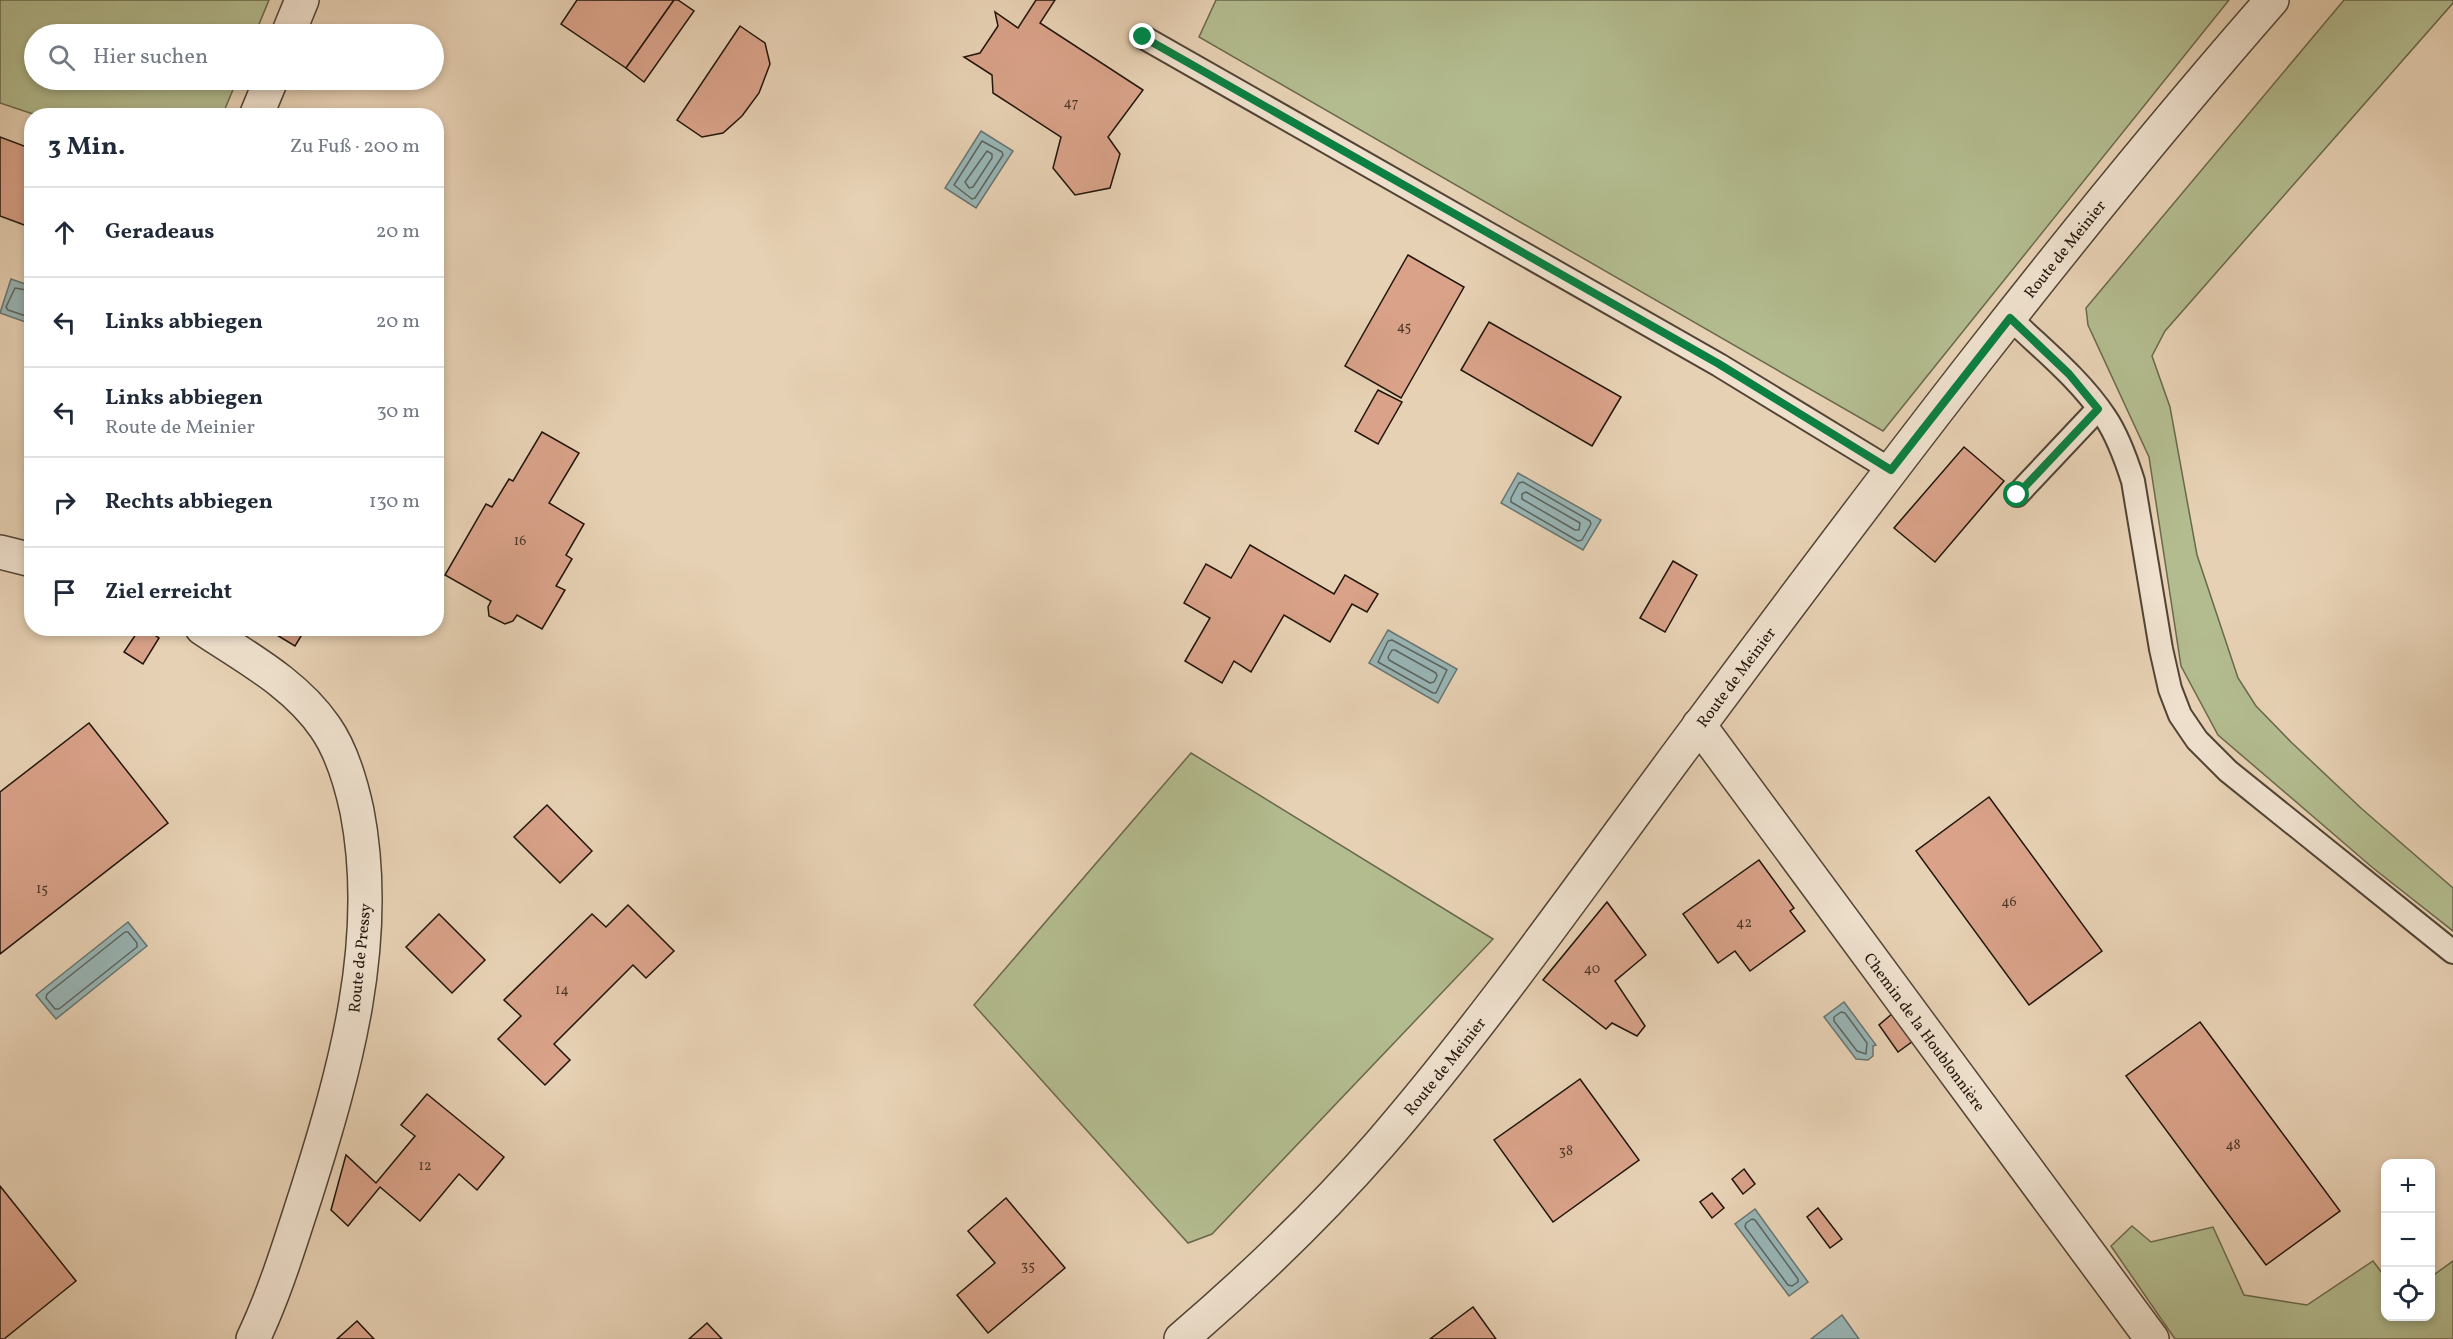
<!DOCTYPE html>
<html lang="de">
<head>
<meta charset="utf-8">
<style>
	:root { --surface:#fff; --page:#f6f6f7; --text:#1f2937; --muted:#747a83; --line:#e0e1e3 }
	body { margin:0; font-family:Vollkorn,serif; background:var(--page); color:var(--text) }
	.controls { position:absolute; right:18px; bottom:18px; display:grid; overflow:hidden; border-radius:12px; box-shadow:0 3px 9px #0003 }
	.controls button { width:54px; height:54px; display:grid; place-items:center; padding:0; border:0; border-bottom:2px solid var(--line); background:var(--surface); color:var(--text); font:30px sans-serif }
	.stop { position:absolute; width:18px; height:18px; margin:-14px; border:4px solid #0b8043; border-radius:50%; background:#fff }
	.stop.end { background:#0b8043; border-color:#fff; box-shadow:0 2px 6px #0008 }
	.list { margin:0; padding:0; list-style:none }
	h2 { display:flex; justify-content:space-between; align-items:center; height:78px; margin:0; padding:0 24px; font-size:26px }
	h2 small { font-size:20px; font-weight:400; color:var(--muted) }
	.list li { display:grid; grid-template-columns:39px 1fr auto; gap:18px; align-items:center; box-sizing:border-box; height:90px; padding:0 24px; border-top:2px solid var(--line) }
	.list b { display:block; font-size:22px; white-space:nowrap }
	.list p { margin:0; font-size:20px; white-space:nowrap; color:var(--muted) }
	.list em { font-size:20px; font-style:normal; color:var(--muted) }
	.icon { flex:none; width:33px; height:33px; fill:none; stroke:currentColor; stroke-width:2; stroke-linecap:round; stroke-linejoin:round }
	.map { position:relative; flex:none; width:2453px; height:1339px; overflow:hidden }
	.search { position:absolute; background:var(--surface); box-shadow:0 3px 9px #0003; left:24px; top:24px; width:420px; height:66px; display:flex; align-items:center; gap:15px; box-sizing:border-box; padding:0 21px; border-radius:33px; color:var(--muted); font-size:22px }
	.panel { position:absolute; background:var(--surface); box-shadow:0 3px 9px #0003; left:24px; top:108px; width:420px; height:528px; border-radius:24px }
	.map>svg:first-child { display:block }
	.green { fill:#b3bc8f; stroke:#6a684d; stroke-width:1.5 }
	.water { fill:#98b5b5; stroke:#687571; stroke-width:1.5 }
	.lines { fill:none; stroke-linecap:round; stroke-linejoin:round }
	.shore { stroke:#5c6560; stroke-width:1.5 }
	.building { fill:#d9a289; stroke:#21150b; stroke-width:1.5 }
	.service-casing { stroke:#524435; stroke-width:26 }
	.minor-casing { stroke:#524435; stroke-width:36 }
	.tertiary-casing { stroke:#524435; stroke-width:36 }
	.service { stroke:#efe1ce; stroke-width:22 }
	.minor { stroke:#efe1ce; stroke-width:33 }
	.tertiary { stroke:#efe1ce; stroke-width:33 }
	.route { stroke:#0b8043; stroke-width:8 }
	.labels { text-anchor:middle; stroke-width:5; stroke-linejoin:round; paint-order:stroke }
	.number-label { font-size:14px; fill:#4f382a }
	.street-label { font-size:16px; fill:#21150b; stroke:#efe1ce }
</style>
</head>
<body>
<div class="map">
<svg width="2453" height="1339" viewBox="0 0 2453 1339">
	<rect width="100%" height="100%" fill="#e7d1b4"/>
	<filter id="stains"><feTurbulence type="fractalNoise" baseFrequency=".00333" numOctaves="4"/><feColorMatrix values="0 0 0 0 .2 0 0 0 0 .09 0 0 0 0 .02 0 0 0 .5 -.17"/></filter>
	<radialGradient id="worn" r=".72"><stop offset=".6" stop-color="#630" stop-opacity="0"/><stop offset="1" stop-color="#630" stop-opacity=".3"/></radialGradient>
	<g class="green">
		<path d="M0 0H269L255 34H34V80H237L222 116 36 115 0 103Z"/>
		<path d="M1216 0H2229L1883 431 1199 37Z"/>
		<path d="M2344 0H2453V3L2165 331 2152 356 2170 407 2197 555 2238 678 2256 706 2291 742 2362 809 2453 888V931L2373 868 2218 735 2181 666 2149 457 2088 325 2086 308Z"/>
		<path d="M1191 753 1493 939 1212 1234 1188 1243 974 1005Z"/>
		<path d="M2132 1226 2151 1242 2213 1227 2244 1295 2307 1305 2373 1261 2385 1277 2386 1316H2430L2431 1277 2453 1261V1339H2175L2111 1246Z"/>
	</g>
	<g class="water">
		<path d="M981 131 1013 151 976 208 945 188Z"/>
		<path d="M11 279 31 286V324L0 313Z"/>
		<path d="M1518 473 1601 520 1583 550 1501 503Z"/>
		<path d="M1388 630 1457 669 1438 703 1369 663Z"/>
		<path d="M128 922 147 946 56 1019 36 995Z"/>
		<path d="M1844 1002 1876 1045 1873 1046V1056L1868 1060 1856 1059 1824 1017Z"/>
		<path d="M1755 1209 1808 1282 1789 1296 1735 1224Z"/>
		<path d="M1842 1315 1859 1339H1811Z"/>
	</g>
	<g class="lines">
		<g class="shore">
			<path d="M982 141 1002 152 1003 155 975 198 972 199 954 185Z"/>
			<path d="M987 151 992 154V158L973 187 969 188 965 182Z"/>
			<path d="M32 291 15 288 6 307 8 310 32 318"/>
			<path d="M1523 482 1590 521 1591 524 1582 540 1578 541 1511 502V498L1519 483Z"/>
			<path d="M1526 492 1580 523 1579 530H1575L1522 499V494Z"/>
			<path d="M1392 640 1447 670 1436 693H1433L1378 662 1388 641Z"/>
			<path d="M1392 650H1395L1436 673 1437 676 1434 682 1430 683 1389 660 1388 657Z"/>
			<path d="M125 932H128L137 943V947L59 1009H55L46 998 47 994Z"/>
			<path d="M1841 1012 1845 1013 1867 1043 1866 1054 1857 1051 1834 1021V1017Z"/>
			<path d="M1752 1219 1755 1220 1798 1279V1282L1792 1286 1788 1285 1745 1227 1746 1223Z"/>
		</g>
	</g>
	<g class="building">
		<path d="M577 0H674L626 68 561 24Z"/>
		<path d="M674 0H678L694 11 644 82 626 68Z"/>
		<path d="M1036 0H1055L1040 23 1143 90 1108 137 1120 154 1110 188 1075 195 1053 168 1061 137 993 93 992 75 964 57 980 53 998 26 995 12 1018 28Z"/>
		<path d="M740 26 765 43 770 64 759 93 742 116 723 133 702 137 677 120Z"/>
		<path d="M0 137 32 149V215L27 226 0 216Z"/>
		<path d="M1408 255 1464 287 1401 398 1345 366Z"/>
		<path d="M1489 322 1621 397 1592 446 1461 370Z"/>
		<path d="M1378 390 1402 402 1378 444 1355 431Z"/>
		<path d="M542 432 579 453 549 503 584 524 566 555 572 559 556 586 565 590 542 629 517 615 513 621 505 624 489 616 488 607 491 601 445 575 486 504 492 507 509 479 513 481Z"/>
		<path d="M1964 447 2004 481 1935 562 1894 528Z"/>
		<path d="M1250 545 1334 594 1345 575 1378 594 1367 612 1352 604 1330 642 1284 615 1251 672 1234 661 1222 683 1185 661 1210 618 1184 603 1206 564 1231 578Z"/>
		<path d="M1673 561 1697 575 1665 632 1640 618Z"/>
		<path d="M140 628H144L159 638 143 664 124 652Z"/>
		<path d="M265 628H306L295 646Z"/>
		<path d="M89 723 168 823 0 954V792Z"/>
		<path d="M1989 797 2102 951 2029 1005 1916 851Z"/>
		<path d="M547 805 592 851 560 883 514 837Z"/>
		<path d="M1759 860 1794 908 1790 911 1805 931 1750 971 1735 951 1718 963 1683 914Z"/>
		<path d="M1607 902 1646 955 1615 981 1645 1026 1637 1036 1612 1023 1606 1029 1543 980Z"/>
		<path d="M628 905 674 951 646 978 633 965 554 1044 570 1060 545 1085 498 1039 521 1016 504 1000 592 914 606 927Z"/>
		<path d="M439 914 485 960 452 993 406 947Z"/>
		<path d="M1893 1013 1913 1041 1898 1052 1879 1025Z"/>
		<path d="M2200 1022 2340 1211 2266 1265 2126 1076Z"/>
		<path d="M1580 1079 1639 1160 1553 1222 1494 1140Z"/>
		<path d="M427 1094 504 1157 477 1190 459 1174 420 1221 380 1187 348 1226 331 1210 346 1155 376 1183 415 1136 401 1125Z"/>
		<path d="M1744 1169 1755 1184 1743 1194 1732 1179Z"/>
		<path d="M0 1186 76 1281 4 1339H0Z"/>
		<path d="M1712 1193 1724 1208 1712 1218 1700 1202Z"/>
		<path d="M1006 1198 1065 1268 988 1333 957 1295 995 1263 968 1231Z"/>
		<path d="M1818 1208 1842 1239 1830 1248 1807 1217Z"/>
		<path d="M1473 1307 1496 1339H1430Z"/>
		<path d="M357 1321 374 1339H337Z"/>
		<path d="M707 1323 722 1339H689Z"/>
	</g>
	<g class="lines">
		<defs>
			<g id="service">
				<path d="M1143 37 1719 365 1891 470"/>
				<path d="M2010 318C2042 349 2080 379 2105 417 2118 436 2126 459 2133 481L2161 649 2170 689 2180 715 2197 740 2228 771 2453 952"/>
				<path d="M2017 495 2098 409"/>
			</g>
			<g id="minor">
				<path d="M0 552 32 560"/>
				<path id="s1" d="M1699 725 2152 1339"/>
			</g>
			<g id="tertiary">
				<path d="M288 34 302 0"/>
				<path d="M256 116 271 80"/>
				<path d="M202 628C245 657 295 683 325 727 342 751 351 783 357 811 382 941 345 1071 306 1194 290 1243 275 1293 253 1339"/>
				<path id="s2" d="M1181 1339C1251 1279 1319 1214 1380 1144 1493 1013 1592 869 1696 730 1881 481 2068 233 2272 0"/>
			</g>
		</defs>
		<use href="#service" class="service-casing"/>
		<use href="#minor" class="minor-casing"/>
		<use href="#tertiary" class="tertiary-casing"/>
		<use href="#service" class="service"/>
		<use href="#minor" class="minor"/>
		<use href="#tertiary" class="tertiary"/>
	</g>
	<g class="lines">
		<path class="route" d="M1143 37 1719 364 1891 470 2010 318 2069 374 2098 409 2017 495"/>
	</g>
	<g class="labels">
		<g class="number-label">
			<text x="1071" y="107">47</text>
			<text x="1404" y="331">45</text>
			<text x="520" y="545">16</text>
			<text x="42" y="893">15</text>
			<text x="2009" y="906">46</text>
			<text x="1744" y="927">42</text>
			<text x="1592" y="973">40</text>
			<text x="562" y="994">14</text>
			<text x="2233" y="1149">48</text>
			<text x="1566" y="1155">38</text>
			<text x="425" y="1170">12</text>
			<text x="1028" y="1270">35</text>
		</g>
		<g class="street-label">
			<text dy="6" stroke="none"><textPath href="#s2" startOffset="1406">Route de Meinier</textPath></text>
			<text dy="6" stroke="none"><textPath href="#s2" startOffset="866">Route de Meinier</textPath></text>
			<text transform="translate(359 958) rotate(-84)" y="6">Route de Pressy</text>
			<text dy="6" stroke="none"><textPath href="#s1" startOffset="381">Chemin de la Houblonnière</textPath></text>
			<text dy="6" stroke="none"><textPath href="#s2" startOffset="380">Route de Meinier</textPath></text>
		</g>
	</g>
	<rect width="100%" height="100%" filter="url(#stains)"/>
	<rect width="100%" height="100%" fill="url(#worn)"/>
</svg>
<div class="controls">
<button>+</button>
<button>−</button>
<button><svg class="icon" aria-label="locate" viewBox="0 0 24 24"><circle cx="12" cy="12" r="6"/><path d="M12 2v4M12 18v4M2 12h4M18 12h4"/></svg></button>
</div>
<div class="stop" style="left:2017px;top:495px"></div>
<div class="stop end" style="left:1143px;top:37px"></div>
<div class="search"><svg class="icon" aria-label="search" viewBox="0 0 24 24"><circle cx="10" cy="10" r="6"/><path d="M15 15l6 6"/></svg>Hier suchen</div>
<section class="panel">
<h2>3 Min.<small>Zu Fuß · 200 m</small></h2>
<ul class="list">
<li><svg class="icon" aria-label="ahead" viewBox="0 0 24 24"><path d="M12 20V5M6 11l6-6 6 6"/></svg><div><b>Geradeaus</b></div><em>20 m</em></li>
<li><svg class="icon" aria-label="left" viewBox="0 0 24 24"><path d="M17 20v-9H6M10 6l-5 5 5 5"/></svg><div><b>Links abbiegen</b></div><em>20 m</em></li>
<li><svg class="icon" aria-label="left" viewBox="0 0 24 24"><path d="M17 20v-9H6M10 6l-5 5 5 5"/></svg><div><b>Links abbiegen</b><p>Route de Meinier</p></div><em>30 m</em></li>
<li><svg class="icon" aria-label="right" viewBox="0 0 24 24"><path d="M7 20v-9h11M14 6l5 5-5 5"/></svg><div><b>Rechts abbiegen</b></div><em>130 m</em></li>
<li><svg class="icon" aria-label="arrive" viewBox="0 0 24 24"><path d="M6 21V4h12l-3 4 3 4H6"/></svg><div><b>Ziel erreicht</b></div></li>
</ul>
</section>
</div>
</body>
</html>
